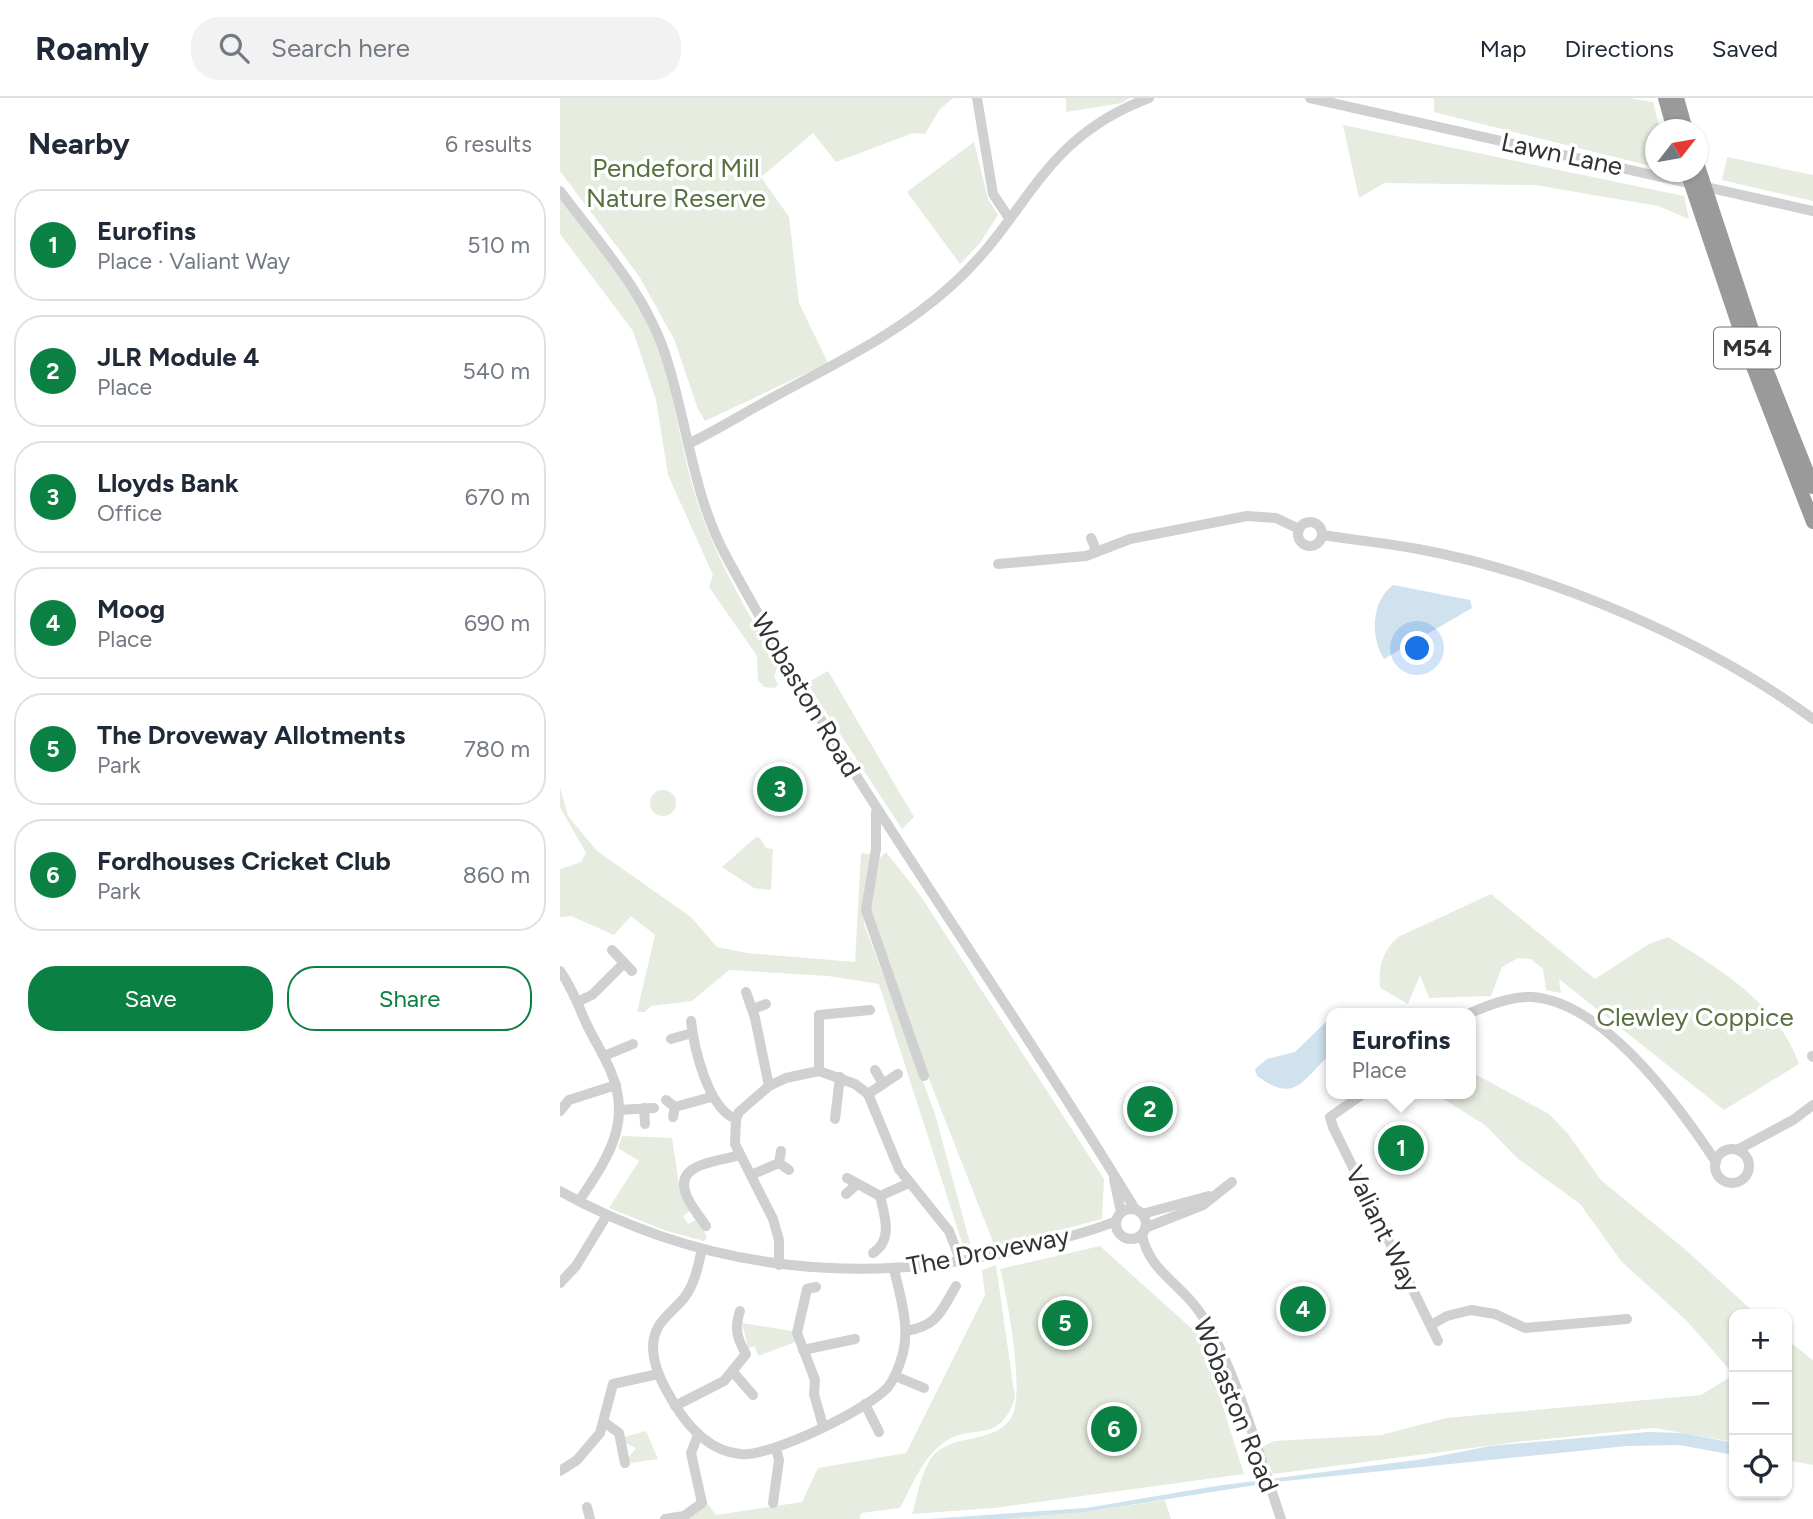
<!DOCTYPE html>
<html lang="en">
<head>
<meta charset="utf-8">
<style>
	:root { --surface:#fff; --page:#f2f2f3; --text:#1f2937; --muted:#747a83; --line:#e0e1e3; --accent:#0b8043 }
	body { margin:0; font-family:Figtree,sans-serif; background:var(--page); color:var(--text) }
	.controls { position:absolute; right:21px; bottom:21px; display:grid; overflow:hidden; border-radius:14px; box-shadow:0 2px 5px #0004 }
	.controls button { width:63px; height:63px; display:grid; place-items:center; padding:0; border:0; border-bottom:2px solid var(--line); background:var(--surface); color:var(--text); font:35px sans-serif }
	.compass { position:absolute; left:1085px; top:21px; width:63px; height:63px; border-radius:50%; background:var(--surface); box-shadow:0 2px 5px #0004; rotate:59deg }
	.you { position:absolute; left:858px; top:551px; width:24px; height:24px; margin:-18px; border:5px solid #fff; border-radius:50%; background:#1a73e8; box-shadow:0 0 0 10px #1a73e833 }
	.badge { display:grid; place-items:center; width:46px; height:46px; border-radius:50%; background:var(--accent); color:#fff; font-size:23px; font-weight:700 }
	.pin { position:absolute; translate:-50% -50%; border:4px solid #fff; box-shadow:0 2px 7px #0006 }
	.popup { position:absolute; left:766px; top:910px; width:150px; height:91px; box-sizing:border-box; display:grid; place-content:center; border-radius:14px; background:var(--surface); filter:drop-shadow(0 2px 5px #0005); font-size:23px; white-space:nowrap; color:var(--muted) }
	.popup b { font-size:26px; color:var(--text) }
	.popup::after { content:''; position:absolute; left:50%; top:100%; margin-left:-14px; border:14px solid transparent; border-top-color:var(--surface) }
	.list { margin:0; padding:0; list-style:none }
	h2 { display:flex; justify-content:space-between; align-items:center; height:91px; margin:0; padding:0 28px; font-size:30px }
	h2 small { font-size:23px; font-weight:400; color:var(--muted) }
	.list li { display:grid; grid-template-columns:46px 1fr auto; gap:21px; align-items:center; box-sizing:border-box; height:112px; margin:0 14px 14px; padding:0 14px; border:2px solid var(--line); border-radius:28px }
	.list b { display:block; font-size:26px; white-space:nowrap }
	.list p { margin:0; font-size:23px; white-space:nowrap; color:var(--muted) }
	.list em { font-size:23px; font-style:normal; color:var(--muted) }
	.actions { display:flex; gap:14px; padding:21px 28px }
	.actions a { flex:1; padding:16px 0; border:2px solid var(--accent); border-radius:28px; text-align:center; font-size:24px; color:var(--accent) }
	.actions .main { background:var(--accent); color:#fff }
	.icon { flex:none; width:38px; height:38px; fill:none; stroke:currentColor; stroke-width:2; stroke-linecap:round; stroke-linejoin:round }
	.map { position:relative; flex:none; width:1253px; height:1421px; overflow:hidden }
	header { display:flex; align-items:center; gap:42px; box-sizing:border-box; height:98px; padding:0 35px; background:var(--surface); border-bottom:2px solid var(--line) }
	header strong { font-size:33px }
	nav { display:flex; gap:38px; margin-inline-start:auto; font-size:24px }
	.search { width:490px; height:63px; background:var(--page); display:flex; align-items:center; gap:18px; box-sizing:border-box; padding:0 24px; border-radius:28px; color:var(--muted); font-size:26px }
	main { display:flex }
	aside { flex:1; background:var(--surface) }
	.map>svg:first-child { display:block }
	.green { fill:#e6ecdf }
	.water { fill:#cfe2ee }
	.lines { fill:none; stroke-linecap:round; stroke-linejoin:round }
	.minor { stroke:#d0d0d0; stroke-width:10 }
	.highway { stroke:#9a9a9a; stroke-width:14 }
	.labels { text-anchor:middle; stroke-width:7; stroke-linejoin:round; paint-order:stroke }
	.shield { fill:#fff; stroke:#707070; stroke-width:2 }
	.shield-label { font-size:24px; font-weight:bold; fill:#333 }
	.street-label { font-size:26px; fill:#333; stroke:#fff }
	.park-label { font-size:26px; fill:#56703f; stroke:#fff }
</style>
</head>
<body>
<header>
<strong>Roamly</strong>
<div class="search"><svg class="icon" aria-label="search" viewBox="0 0 24 24"><circle cx="10" cy="10" r="6"/><path d="M15 15l6 6"/></svg>Search here</div>
<nav><a>Map</a><a>Directions</a><a>Saved</a></nav>
</header>
<main>
<aside>
<h2>Nearby<small>6 results</small></h2>
<ul class="list">
<li><span class="badge">1</span><div><b>Eurofins</b><p>Place · Valiant Way</p></div><em>510 m</em></li>
<li><span class="badge">2</span><div><b>JLR Module 4</b><p>Place</p></div><em>540 m</em></li>
<li><span class="badge">3</span><div><b>Lloyds Bank</b><p>Office</p></div><em>670 m</em></li>
<li><span class="badge">4</span><div><b>Moog</b><p>Place</p></div><em>690 m</em></li>
<li><span class="badge">5</span><div><b>The Droveway Allotments</b><p>Park</p></div><em>780 m</em></li>
<li><span class="badge">6</span><div><b>Fordhouses Cricket Club</b><p>Park</p></div><em>860 m</em></li>
</ul>
<div class="actions"><a class="main">Save</a><a>Share</a></div>
</aside>
<div class="map">
<svg width="1253" height="1421" viewBox="0 0 1253 1421">
	<rect width="100%" height="100%" fill="#fff"/>
	<g class="green">
		<path d="M0 0H393L380 11 365 36 353 35 276 64 253 35 201 79 229 119 239 205 268 265 145 323 138 311 114 241 79 178 0 73Z"/>
		<path d="M506 0H569L562 5 506 14Z"/>
		<path d="M874 0H1069L1093 4 1100 31 1096 32 1095 69 874 14Z"/>
		<path d="M783 27 1124 98 1129 121 1098 108 975 87 824 85 799 100Z"/>
		<path d="M414 44 428 101 438 117 420 145 400 166 347 94Z"/>
		<path d="M1167 59 1253 77V103L1162 82Z"/>
		<path d="M0 100C29 137 65 174 85 216 113 274 117 339 136 400 155 460 187 513 218 567L214 578 218 587 215 590 204 589 198 582 197 558 149 489 153 477 108 377 96 302 73 233 0 136Z"/>
		<path d="M268 573 354 719 342 731 247 585Z"/>
		<path d="M0 689 8 718 37 753 131 819 157 849 187 855 295 864 301 755 310 756 304 794V826L375 1016 411 1149 403 1148 319 886 268 878 169 872 132 903 91 908 85 914H77L95 837 71 818 54 837 11 818 0 819V771L21 764 26 755 0 709Z"/>
		<circle cx="103" cy="705" r="13"/>
		<path d="M196 739 200 740 206 750 213 751 211 792 194 790 162 769Z"/>
		<path d="M326 754 360 797 544 1081 542 1121 435 1149 369 981 309 810 320 760Z"/>
		<path d="M931 796 1035 881 1089 846 1108 839C1160 871 1218 906 1239 966L1164 1012 999 881 1001 895 986 892 983 871 971 861 958 860 942 869 931 898 869 900 860 877 848 906 820 890C818 869 822 854 838 839Z"/>
		<path d="M911 974 989 1016 1008 1036 1041 1082 1127 1153 1196 1216H1174V1277L1127 1223 1062 1164 1020 1106 957 1060 925 1027 877 997 863 996H911Z"/>
		<path d="M62 1038 112 1040 120 1093 130 1113 123 1118 128 1126 138 1121 147 1139 144 1143 107 1133 49 1110 79 1063 58 1050Z"/>
		<path d="M540 1148 641 1239 684 1376 434 1410 352 1416C357 1399 360 1379 369 1364 385 1333 432 1349 451 1320 466 1298 447 1198 440 1171Z"/>
		<path d="M436 1167 455 1300C439 1347 415 1325 386 1343 363 1358 353 1386 340 1410L301 1415 300 1421H120L147 1405 156 1417 242 1404 258 1370 346 1355 425 1197 422 1172Z"/>
		<path d="M182 1225 232 1233 235 1244 198 1258 195 1248 188 1250Z"/>
		<path d="M1227 1242 1253 1262V1367L1227 1362Z"/>
		<path d="M1174 1277V1344L1094 1330 957 1344 713 1376 702 1349 714 1343 821 1337 886 1320 1141 1297Z"/>
		<path d="M86 1333 98 1361 71 1365 69 1359 76 1350 66 1345 64 1339Z"/>
		<path d="M605 1402 611 1421H444L526 1414Z"/>
	</g>
	<g class="water">
		<path d="M833 487 910 502 912 510 824 561C810 538 811 504 833 487Z"/>
		<path d="M771 919V956C742 981 737 1007 697 978L695 971 707 961 735 954Z"/>
		<path d="M1088 1334 1123 1335 1174 1345V1357L1119 1347 1067 1348 715 1384 526 1414 444 1421H368L526 1410 656 1388 864 1361 930 1348Z"/>
	</g>
	<g class="lines">
		<g class="minor">
			<path d="M417 0 433 96 449 120"/>
			<path d="M750 0 1253 113"/>
			<path d="M0 93C40 146 88 198 107 262 128 328 133 398 167 460 290 686 442 891 575 1111"/>
			<path d="M128 346C157 332 184 315 212 300 276 265 337 237 392 187 469 118 479 41 589 0"/>
			<circle cx="750" cy="436" r="12"/>
			<path d="M762 437C794 442 826 445 858 451 989 475 1146 542 1253 621"/>
			<path d="M531 440 537 454"/>
			<path d="M438 466 526 458 570 441 687 418 716 420 739 431"/>
			<path d="M316 714V751L306 812 364 978"/>
			<path d="M52 852 72 873"/>
			<path d="M0 873C14 892 19 911 29 931 36 945 45 959 51 974 73 1026 46 1062 19 1103"/>
			<path d="M186 894 195 920 209 988"/>
			<path d="M19 903 32 897 64 865"/>
			<path d="M193 911 206 906"/>
			<path d="M910 915C929 907 952 898 972 899 1044 904 1119 1008 1156 1064"/>
			<path d="M131 923C134 950 148 1011 176 1021"/>
			<path d="M111 941 132 935"/>
			<path d="M44 958 73 946"/>
			<path d="M1252 958 1253 959"/>
			<path d="M315 972 323 986"/>
			<path d="M259 973V917L310 912"/>
			<path d="M308 996 338 976"/>
			<path d="M803 996 770 1019 773 1029 878 1243"/>
			<path d="M106 1002 115 1009 113 1019"/>
			<path d="M115 1009 151 999"/>
			<path d="M84 1010 85 1026"/>
			<path d="M59 1012 94 1010"/>
			<path d="M0 1013 9 1002 56 987"/>
			<path d="M275 1021 280 979"/>
			<circle cx="1172" cy="1068" r="17"/>
			<path d="M1177 1052 1233 1022 1253 1007"/>
			<path d="M221 1053 219 1065 229 1072"/>
			<path d="M191 1077 219 1065"/>
			<path d="M287 1080 320 1098 349 1085"/>
			<path d="M554 1081 561 1114"/>
			<path d="M0 1093C145 1174 309 1190 469 1149 499 1141 528 1135 556 1123"/>
			<path d="M286 1096 296 1087"/>
			<circle cx="571" cy="1126" r="15"/>
			<path d="M582 1116 649 1098"/>
			<path d="M146 1128C136 1113 109 1084 135 1070 147 1063 165 1062 179 1057"/>
			<path d="M585 1130 643 1107 672 1084"/>
			<path d="M582 1136C588 1173 622 1186 641 1216 675 1268 700 1360 721 1421"/>
			<path d="M142 1151C138 1168 135 1186 124 1200 110 1217 94 1224 93 1248 93 1268 102 1285 112 1302 127 1328 149 1353 180 1356 209 1360 309 1311 328 1289 335 1280 340 1266 343 1255 350 1228 340 1198 334 1171"/>
			<path d="M313 1155C333 1142 325 1118 320 1098"/>
			<path d="M219 1167V1142L213 1121 175 1046 176 1021 179 1014 209 988 226 980 259 973 295 986 308 996 339 1071 389 1133 401 1164"/>
			<path d="M0 1185 16 1168 47 1117"/>
			<path d="M256 1189 247 1191 237 1235 255 1282 254 1296 263 1328"/>
			<path d="M871 1227 887 1218 911 1212 935 1216 965 1230 1067 1221"/>
			<path d="M346 1233C378 1228 381 1213 396 1188"/>
			<path d="M243 1252 295 1241"/>
			<path d="M173 1274 193 1297"/>
			<path d="M335 1278 364 1290"/>
			<path d="M305 1306 319 1334"/>
			<path d="M115 1308 164 1283 186 1256C177 1240 174 1231 180 1213"/>
			<path d="M44 1324 59 1335 65 1365"/>
			<path d="M0 1373 17 1362 40 1335 53 1286 98 1276"/>
			<path d="M213 1405 219 1362 216 1351"/>
			<path d="M27 1409 30 1421"/>
			<path d="M105 1421 124 1418 142 1405 131 1355 138 1337"/>
		</g>
		<g class="highway">
			<path d="M1105 0 1114 32"/>
			<path d="M1117 0 1126 32"/>
			<path d="M1138 68 1199 253 1253 389"/>
			<path d="M1127 74 1190 261 1253 424"/>
		</g>
	</g>
	<g class="labels">
		<rect class="shield" x="1154" y="229.5" width="66" height="41" rx="5"/>
		<g class="shield-label">
			<text x="1187" y="258">M54</text>
		</g>
		<g class="street-label">
			<text transform="translate(1002 56) rotate(12)" y="9">Lawn Lane</text>
			<text transform="translate(246 597) rotate(59)" y="9">Wobaston Road</text>
			<text transform="translate(823 1131) rotate(64)" y="9">Valiant Way</text>
			<text transform="translate(428 1153) rotate(-11)" y="9">The Droveway</text>
			<text transform="translate(676 1307) rotate(68)" y="9">Wobaston Road</text>
		</g>
		<g class="park-label">
			<text x="116" y="79">Pendeford Mill<tspan x="116" dy="30">Nature Reserve</tspan></text>
			<text x="1135" y="928">Clewley Coppice</text>
		</g>
	</g>
</svg>
<div class="controls">
<button>+</button>
<button>−</button>
<button><svg class="icon" aria-label="locate" viewBox="0 0 24 24"><circle cx="12" cy="12" r="6"/><path d="M12 2v4M12 18v4M2 12h4M18 12h4"/></svg></button>
</div>
<svg class="compass" viewBox="-18 -18 36 36"><path d="M0-13l5 13h-10z" fill="#e53935"/><path d="M0 13l5-13h-10z" fill="#747a83"/></svg>
<div class="you"></div>
<div class="pin badge" style="left:841px;top:1050px">1</div>
<div class="popup"><b>Eurofins</b>Place</div>
<div class="pin badge" style="left:590px;top:1011px">2</div>
<div class="pin badge" style="left:220px;top:691px">3</div>
<div class="pin badge" style="left:743px;top:1211px">4</div>
<div class="pin badge" style="left:505px;top:1225px">5</div>
<div class="pin badge" style="left:554px;top:1331px">6</div>
</div>
</main>
</body>
</html>
